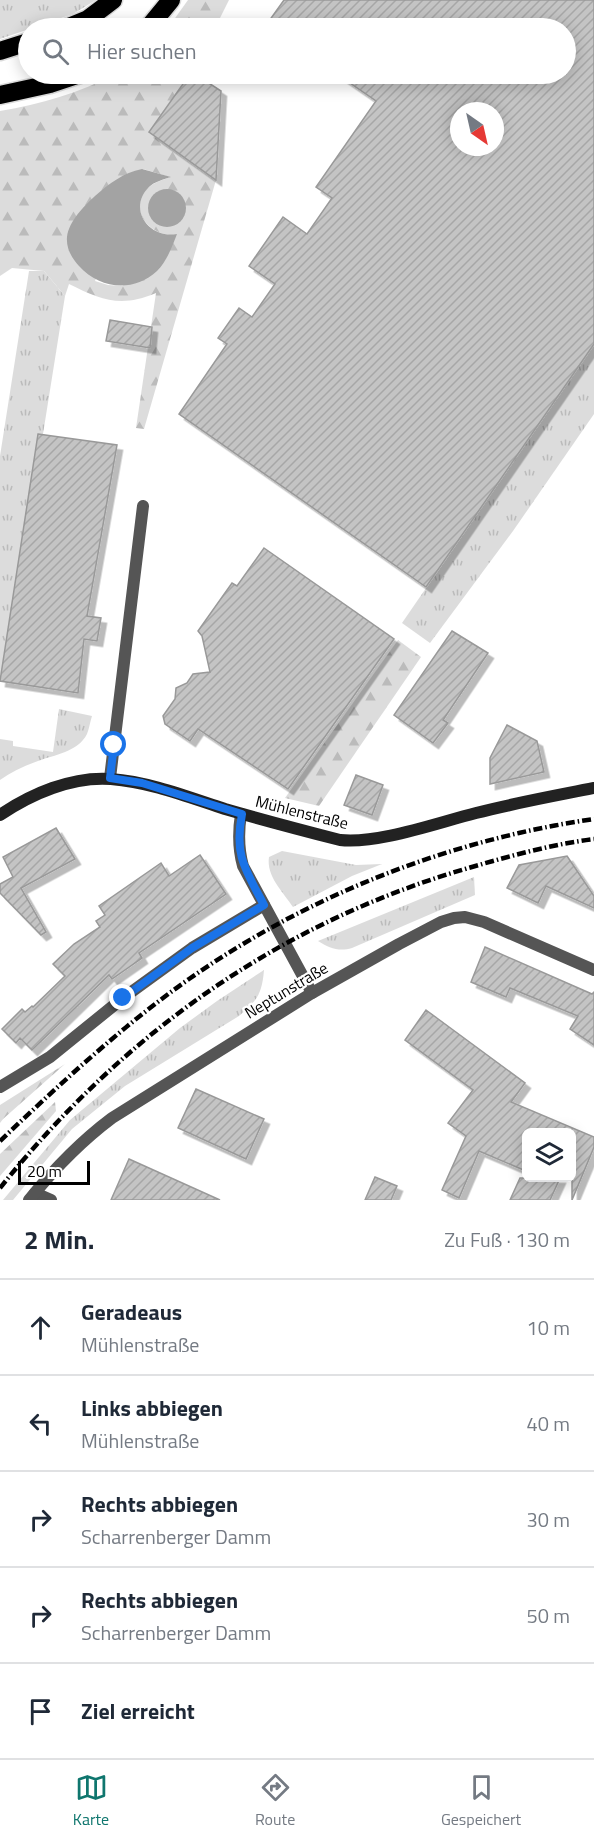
<!DOCTYPE html>
<html lang="de">
<head>
<meta charset="utf-8">
<style>
	:root { --surface:#fff; --page:#f2f2f3; --text:#1f2937; --muted:#747a83; --line:#e0e1e3; --accent:#0f766e }
	body { margin:0; font-family:"Titillium Web",sans-serif; background:var(--page); color:var(--text) }
	.controls { position:absolute; right:18px; bottom:18px; display:grid; overflow:hidden; border-radius:9px; box-shadow:0 3px 15px #0003 }
	.controls button { width:54px; height:54px; display:grid; place-items:center; padding:0; border:0; border-bottom:2px solid var(--line); background:var(--surface); color:var(--text); font:30px sans-serif }
	.compass { position:absolute; left:450px; top:102px; width:54px; height:54px; border-radius:50%; background:var(--surface); box-shadow:0 3px 15px #0003; rotate:146deg }
	.scale { position:absolute; left:18px; bottom:15px; width:72px; box-sizing:border-box; padding-left:6px; border:3px solid #000; border-top:0; font-size:16px; line-height:21px; white-space:nowrap; color:#000; -webkit-text-stroke:4px #fff; paint-order:stroke }
	.stop { position:absolute; width:18px; height:18px; margin:-14px; border:4px solid #1a73e8; border-radius:50%; background:#fff }
	.stop.end { background:#1a73e8; border-color:#fff; box-shadow:0 2px 6px #0008 }
	.list { margin:0; padding:0; list-style:none }
	h2 { display:flex; justify-content:space-between; align-items:center; height:78px; margin:0; padding:0 24px; font-size:26px }
	h2 small { font-size:20px; font-weight:400; color:var(--muted) }
	.list li { display:grid; grid-template-columns:39px 1fr auto; gap:18px; align-items:center; box-sizing:border-box; height:96px; padding:0 24px; border-top:2px solid var(--line) }
	.list b { display:block; font-size:22px; white-space:nowrap }
	.list p { margin:0; font-size:20px; white-space:nowrap; color:var(--muted) }
	.list em { font-size:20px; font-style:normal; color:var(--muted) }
	.icon { flex:none; width:33px; height:33px; fill:none; stroke:currentColor; stroke-width:2; stroke-linecap:round; stroke-linejoin:round }
	.map { position:relative; flex:none; width:594px; height:1200px; overflow:hidden }
	.search { position:absolute; background:var(--surface); box-shadow:0 3px 15px #0003; left:18px; right:18px; top:18px; height:66px; display:flex; align-items:center; gap:15px; box-sizing:border-box; padding:0 21px; border-radius:33px; color:var(--muted); font-size:22px }
	.sheet { height:558px; background:var(--surface) }
	nav { display:flex; justify-content:space-around; align-items:center; box-sizing:border-box; height:84px; border-top:2px solid var(--line); background:var(--surface); font-size:16px; color:var(--muted) }
	nav a { display:grid; justify-items:center; gap:3px }
	nav .on { color:var(--accent) }
	.map>svg:first-child { display:block }
	.grass { fill:url(#grass-tufts) }
	.forest { fill:url(#forest-firs); fill-rule:evenodd }
	.water { fill:#a3a3a3 }
	.building { fill:url(#building-hatch); stroke:#999; stroke-width:1.5; fill-rule:evenodd; filter:url(#shadow) }
	.lines { fill:none; stroke-linecap:round; stroke-linejoin:round }
	.highway-casing { stroke:#dbdbdb; stroke-width:21 }
	.street { stroke:#555; stroke-width:12 }
	.secondary { stroke:#222; stroke-width:12 }
	.highway { stroke:#000; stroke-width:18 }
	.rail { stroke:#000; stroke-width:4.5; stroke-dasharray:9 3 1.5 3; stroke-linecap:butt }
	.route { stroke:#1a73e8; stroke-width:8 }
	.labels { text-anchor:middle; stroke-width:4.5; stroke-linejoin:round; paint-order:stroke }
	.street-label { font-size:16px; fill:#000; stroke:#fff }
</style>
</head>
<body>
<div class="map">
<svg width="594" height="1200" viewBox="0 0 594 1200">
	<defs>
		<pattern id="grass-tufts" width="24" height="20" patternUnits="userSpaceOnUse" patternTransform="scale(1.5)"><rect width="24" height="20" fill="#dcdcdc"/><path d="M3 7l-1-3M5 7V3M7 7l1-3M15 17l-1-3M17 17v-4M19 17l1-3" fill="none" stroke="#bbb"/></pattern>
		<pattern id="forest-firs" width="22" height="20" patternUnits="userSpaceOnUse" patternTransform="scale(1.5)"><rect width="22" height="20" fill="#dcdcdc"/><path d="M5 1l3.5 6h-7zM16 11l3.5 6h-7z" fill="#bbb"/></pattern>
		<pattern id="building-hatch" width="6" height="6" patternUnits="userSpaceOnUse" patternTransform="scale(1.5)"><rect width="6" height="6" fill="#c4c4c4"/><path d="M-1 1l2-2M0 6l6-6M5 7l2-2" fill="none" stroke="#a7a7a7"/></pattern>
		<filter id="shadow"><feDropShadow dx="5.5" dy="5.5" stdDeviation="0" flood-color="#0004"/></filter>
	</defs>
	<rect width="100%" height="100%" fill="#fff"/>
	<g class="grass">
		<path d="M0 0H96L73 14 0 39Z"/>
		<path d="M29 271H44L65 296 43 434H38L0 680V456Z"/>
		<path d="M594 344V414L513 531 430 643 402 623Z"/>
		<path d="M59 709 92 716C90 722 89 729 87 734 78 752 54 755 38 761 24 766 11 772 0 780V739L13 741V746L53 752Z"/>
		<path d="M282 851 356 865 382 864 352 876 293 907C283 892 266 876 269 857Z"/>
		<path d="M474 877 475 895 352 948C339 952 329 948 318 941Z"/>
		<path d="M264 970C262 994 257 1001 239 1016L125 1086 72 1129 13 1200H3L70 1120 180 1028 217 1001Z"/>
	</g>
	<g class="forest">
		<path d="M188 0H229L215 28H168Z"/>
		<path d="M116 74H190L149 132 216 180 144 429 136 428 156 293C121 308 101 300 69 284L65 296 44 271 12 268 0 276V111C41 104 79 93 116 74ZM143 169 170 177C163 180 154 182 148 188 127 210 150 237 176 235L165 260 122 286 108 285 95 281Z"/>
		<path d="M398 640 421 657 319 806 285 798Z"/>
		<path d="M65 1064 3 1119 0 1123V1105Z"/>
		<path d="M55 1102 56 1111 0 1176V1154Z"/>
	</g>
	<g class="water">
		<path d="M142 169 171 177C164 179 154 182 149 187 127 209 149 239 177 234 172 247 167 261 157 271 133 293 100 289 79 266 72 258 66 249 67 237 69 221 84 206 95 196 110 183 123 173 142 169Z"/>
		<circle cx="167" cy="208" r="19"/>
	</g>
	<g class="building">
		<path d="M284 0H594V344L426 587 179 414 227 344 218 338 239 308 252 317 275 284 249 266 283 217 307 234 332 198 316 187 376 101 337 74H566V28H264ZM459 111H495V147H459Z"/>
		<path d="M190 74H195L221 91 216 180 149 132Z"/>
		<path d="M110 320 152 327 150 348 106 341Z"/>
		<path d="M38 434 117 445 87 616 101 618 97 641 84 639 78 693 0 681Z"/>
		<path d="M264 548 394 639 288 789 198 729 190 741 165 724 163 716 175 699 176 688 187 683 193 674 210 672 202 636 198 631 232 583 237 586Z"/>
		<path d="M452 631 488 653 443 720 448 723 433 743 394 715Z"/>
		<path d="M507 725 537 741 544 772 490 784V758Z"/>
		<path d="M356 775 383 785 372 815 344 805Z"/>
		<path d="M56 828 75 859 21 888 46 932 41 935 0 893V884L13 877 3 857Z"/>
		<path d="M200 855 226 894 139 953 142 958 112 979 109 975 32 1050 20 1038 16 1043 2 1029 22 1009 25 1012 32 1006 33 1007 65 976 53 964 74 944 100 927 96 921 105 915 99 906 161 863 169 876Z"/>
		<path d="M567 856 594 896V908L546 886 538 903 507 888 519 865Z"/>
		<path d="M485 947 592 994 594 992V1045L570 1029 578 1016 510 988 506 997 471 982Z"/>
		<path d="M426 1010 525 1083 511 1102 594 1137V1147L572 1200V1132H526V1171L479 1151 459 1198 442 1190 466 1136 448 1123 473 1090 405 1040Z"/>
		<path d="M196 1089 264 1119 246 1159 178 1128Z"/>
		<path d="M129 1159 220 1200H111Z"/>
		<path d="M375 1177 397 1186 391 1200H365Z"/>
		<path d="M520 1178H560L550 1200H510Z"/>
	</g>
	<g class="lines">
		<defs>
			<g id="highway">
				<path d="M66 28 88 19 113 0"/>
				<path d="M148 28 171 0"/>
				<path d="M0 51 28 42"/>
				<path d="M0 95 50 84 80 74"/>
			</g>
		</defs>
		<use href="#highway" class="highway-casing"/>
		<g class="street">
			<path d="M110 778 143 506"/>
			<path d="M241 814C238 833 238 848 243 866L312 993"/>
			<path d="M0 1087 50 1057 123 998 192 948 264 905"/>
			<path d="M35 1193 51 1200"/>
			<path d="M29 1200C54 1169 80 1142 112 1118L312 993 399 944 441 922 454 918 465 917 484 922 594 970"/>
		</g>
		<path class="secondary" d="M0 815C31 794 72 776 111 779 150 782 188 797 225 809 263 820 301 830 340 840 379 844 436 823 476 813 515 803 554 796 594 788"/>
		<use href="#highway" class="highway"/>
		<g class="rail">
			<path d="M0 1141C60 1084 121 1027 189 979 309 895 449 840 594 819"/>
			<path d="M0 1188C126 1031 284 919 479 865 517 854 555 844 594 839"/>
		</g>
	</g>
	<g class="lines">
		<path class="route" d="M114 745 110 778 142 783 242 814C234 855 245 869 264 905L192 948 123 998"/>
	</g>
	<g class="labels">
		<g class="street-label">
			<text transform="translate(302 812) rotate(14)" y="6">Mühlenstraße</text>
			<text transform="translate(286 990) rotate(-31)" y="6">Neptunstraße</text>
		</g>
	</g>
</svg>
<div class="controls">
<button><svg class="icon" aria-label="layers" viewBox="0 0 24 24"><path d="M12 4l9 5-9 5-9-5zM3 14l9 5 9-5"/></svg></button>
</div>
<svg class="compass" viewBox="-18 -18 36 36"><path d="M0-13l5 13h-10z" fill="#e53935"/><path d="M0 13l5-13h-10z" fill="#747a83"/></svg>
<div class="scale">20 m</div>
<div class="stop" style="left:114px;top:745px"></div>
<div class="stop end" style="left:123px;top:998px"></div>
<div class="search"><svg class="icon" aria-label="search" viewBox="0 0 24 24"><circle cx="10" cy="10" r="6"/><path d="M15 15l6 6"/></svg>Hier suchen</div>
</div>
<section class="sheet">
<h2>2 Min.<small>Zu Fuß · 130 m</small></h2>
<ul class="list">
<li><svg class="icon" aria-label="ahead" viewBox="0 0 24 24"><path d="M12 20V5M6 11l6-6 6 6"/></svg><div><b>Geradeaus</b><p>Mühlenstraße</p></div><em>10 m</em></li>
<li><svg class="icon" aria-label="left" viewBox="0 0 24 24"><path d="M17 20v-9H6M10 6l-5 5 5 5"/></svg><div><b>Links abbiegen</b><p>Mühlenstraße</p></div><em>40 m</em></li>
<li><svg class="icon" aria-label="right" viewBox="0 0 24 24"><path d="M7 20v-9h11M14 6l5 5-5 5"/></svg><div><b>Rechts abbiegen</b><p>Scharrenberger Damm</p></div><em>30 m</em></li>
<li><svg class="icon" aria-label="right" viewBox="0 0 24 24"><path d="M7 20v-9h11M14 6l5 5-5 5"/></svg><div><b>Rechts abbiegen</b><p>Scharrenberger Damm</p></div><em>50 m</em></li>
<li><svg class="icon" aria-label="arrive" viewBox="0 0 24 24"><path d="M6 21V4h12l-3 4 3 4H6"/></svg><div><b>Ziel erreicht</b></div></li>
</ul>
</section>
<nav>
<a class="on"><svg class="icon" aria-label="map" viewBox="0 0 24 24"><path d="M3 6l6-2 6 2 6-2v14l-6 2-6-2-6 2zM9 4v14M15 6v14"/></svg>Karte</a>
<a><svg class="icon" aria-label="directions" viewBox="0 0 24 24"><path d="M12 3l9 9-9 9-9-9zM9 14v-3h6M13 9l2 2-2 2"/></svg>Route</a>
<a><svg class="icon" aria-label="saved" viewBox="0 0 24 24"><path d="M7 4h10v16l-5-4-5 4z"/></svg>Gespeichert</a>
</nav>
</body>
</html>
